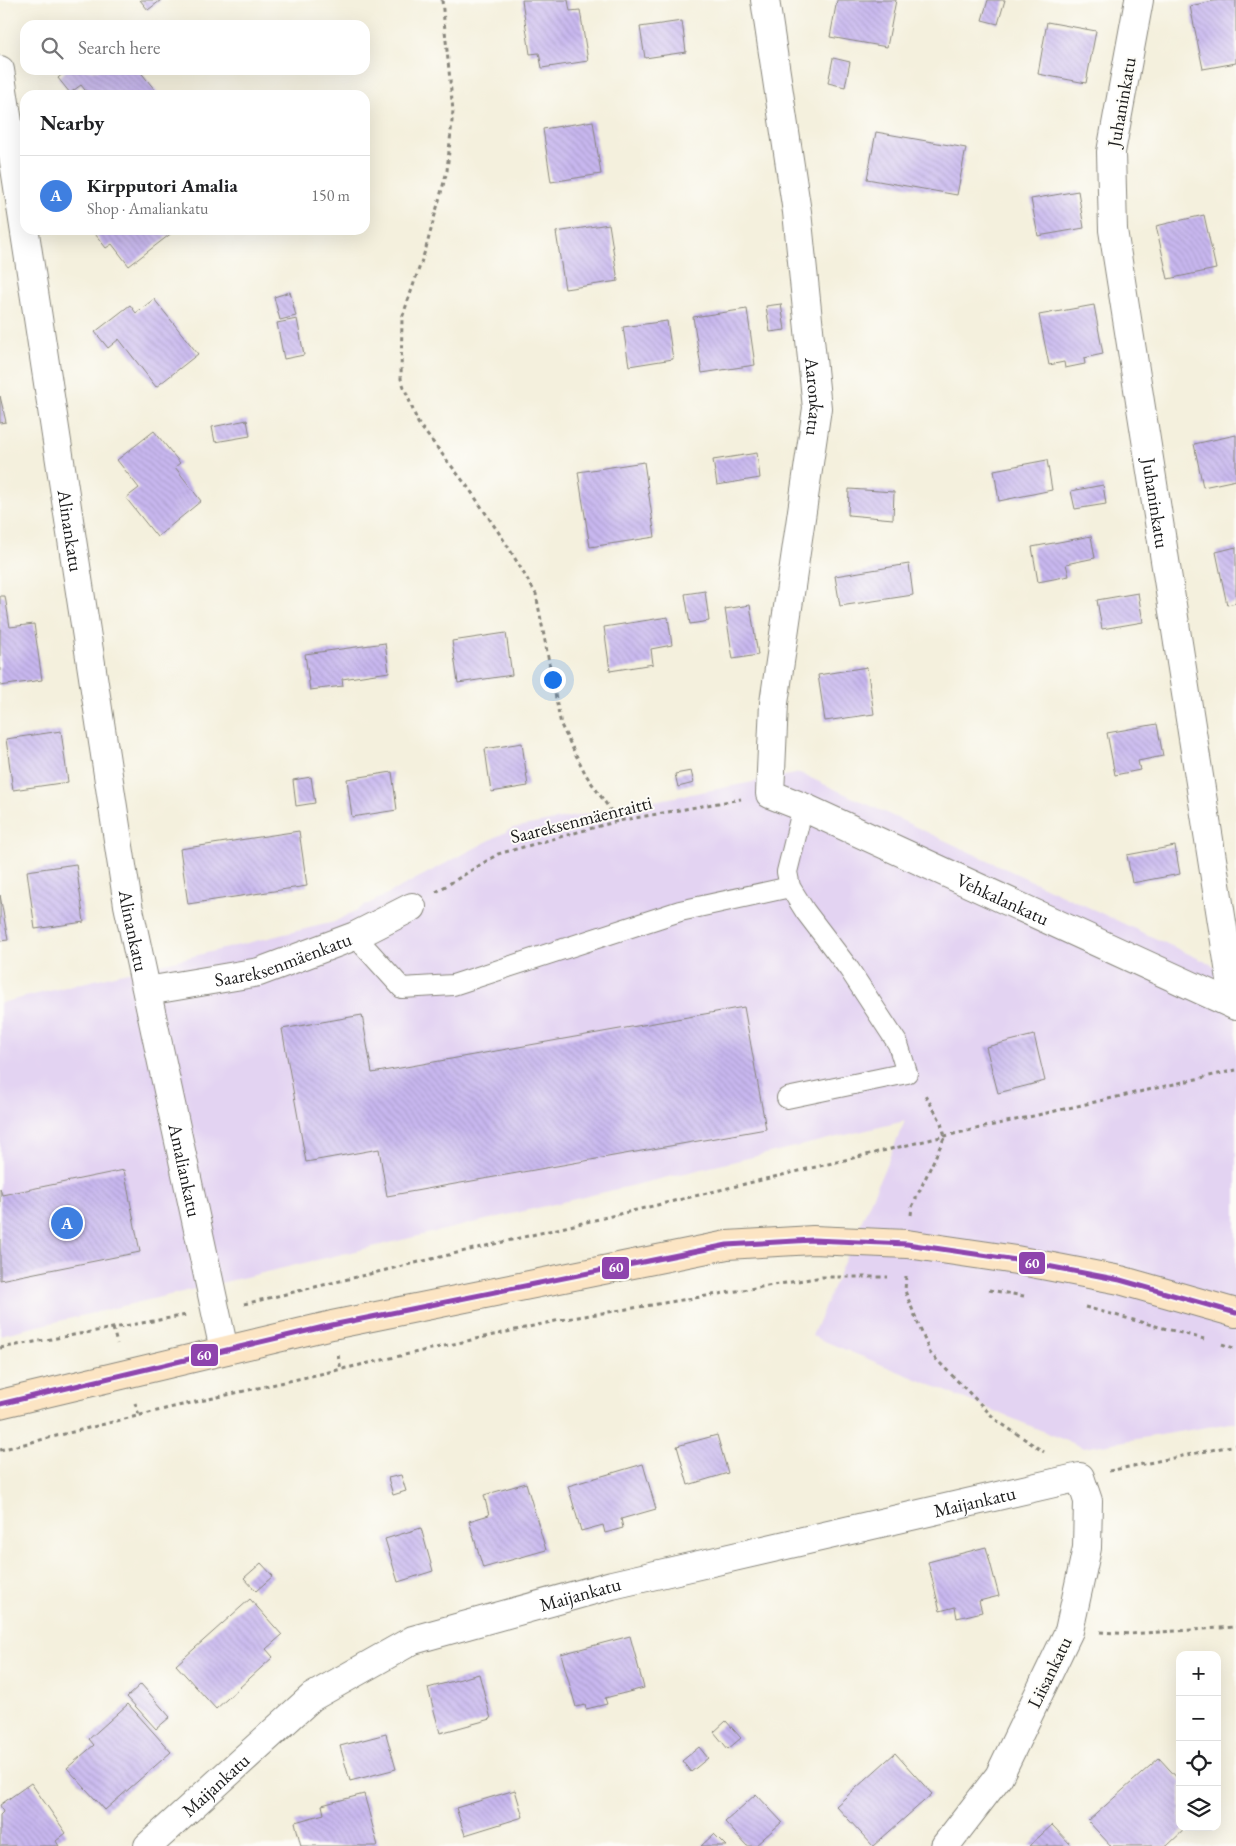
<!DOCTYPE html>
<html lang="en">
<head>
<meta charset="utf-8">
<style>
	:root { --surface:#fff; --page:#f6f6f6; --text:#202124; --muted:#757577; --line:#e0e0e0; --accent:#b45309 }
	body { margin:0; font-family:"EB Garamond",serif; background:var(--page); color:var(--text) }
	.controls { position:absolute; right:15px; bottom:15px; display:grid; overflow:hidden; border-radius:10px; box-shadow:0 5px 20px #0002 }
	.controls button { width:45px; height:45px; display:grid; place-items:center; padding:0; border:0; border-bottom:1px solid var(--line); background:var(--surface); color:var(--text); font:25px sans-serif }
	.you { position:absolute; left:552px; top:679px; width:18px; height:18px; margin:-12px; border:4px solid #fff; border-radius:50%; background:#1a73e8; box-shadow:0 0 0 8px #1a73e833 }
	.badge { display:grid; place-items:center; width:32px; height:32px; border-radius:50%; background:var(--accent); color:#fff; font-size:16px; font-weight:700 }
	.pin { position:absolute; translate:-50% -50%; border:2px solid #fff; box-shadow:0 1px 5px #0006 }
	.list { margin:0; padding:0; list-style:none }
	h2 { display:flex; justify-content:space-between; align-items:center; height:65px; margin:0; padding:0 20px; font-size:21px }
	h2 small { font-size:16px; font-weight:400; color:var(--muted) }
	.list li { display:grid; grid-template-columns:32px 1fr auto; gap:15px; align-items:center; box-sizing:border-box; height:80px; padding:0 20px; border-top:1px solid var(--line) }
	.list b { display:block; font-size:19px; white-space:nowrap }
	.list p { margin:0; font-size:16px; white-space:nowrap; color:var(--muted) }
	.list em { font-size:16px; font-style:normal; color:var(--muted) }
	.icon { flex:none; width:28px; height:28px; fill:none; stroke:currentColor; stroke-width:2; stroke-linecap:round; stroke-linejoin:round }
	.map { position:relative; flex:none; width:1236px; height:1846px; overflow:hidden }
	.search { position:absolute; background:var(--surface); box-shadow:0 5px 20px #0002; left:20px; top:20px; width:350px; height:55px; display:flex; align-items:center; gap:12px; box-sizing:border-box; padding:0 18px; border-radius:15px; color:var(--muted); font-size:19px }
	.panel { position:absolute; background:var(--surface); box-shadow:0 5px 20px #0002; left:20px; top:90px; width:350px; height:145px; border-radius:15px }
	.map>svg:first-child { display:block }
	.built { fill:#e3d3f2 }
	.building { fill:url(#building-back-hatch) }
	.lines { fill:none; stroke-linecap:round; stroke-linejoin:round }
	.service-casing { stroke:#88867c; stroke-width:22 }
	.minor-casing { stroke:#88867c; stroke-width:30 }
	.secondary-casing { stroke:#88867c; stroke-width:30 }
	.path { stroke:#88867c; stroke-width:3; stroke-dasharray:4 4; stroke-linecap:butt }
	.service { stroke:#fff; stroke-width:20 }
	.minor { stroke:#fff; stroke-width:28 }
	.secondary { stroke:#fce5c4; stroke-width:28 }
	.bus-1-casing { stroke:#fdfcf7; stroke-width:9 }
	.bus-1 { stroke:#8e44ad; stroke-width:5 }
	.labels { text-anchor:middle; stroke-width:4; stroke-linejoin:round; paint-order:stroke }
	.street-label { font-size:19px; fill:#1c1c1c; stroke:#fdfcf7 }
	.line-badge { stroke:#fdfcf7; stroke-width:2 }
	.badge-label { font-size:14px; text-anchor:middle; font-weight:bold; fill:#fff }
</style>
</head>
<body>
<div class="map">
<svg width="1236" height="1846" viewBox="0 0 1236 1846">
	<defs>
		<pattern id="building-back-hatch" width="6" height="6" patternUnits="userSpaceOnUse" patternTransform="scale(1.25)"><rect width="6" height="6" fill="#c8b7ef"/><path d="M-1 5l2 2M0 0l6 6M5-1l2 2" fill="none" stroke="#ab9dcc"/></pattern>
	</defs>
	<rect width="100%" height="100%" fill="#fdfcf7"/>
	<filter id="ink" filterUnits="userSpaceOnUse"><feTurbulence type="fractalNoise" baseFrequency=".02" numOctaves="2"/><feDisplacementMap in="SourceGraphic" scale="10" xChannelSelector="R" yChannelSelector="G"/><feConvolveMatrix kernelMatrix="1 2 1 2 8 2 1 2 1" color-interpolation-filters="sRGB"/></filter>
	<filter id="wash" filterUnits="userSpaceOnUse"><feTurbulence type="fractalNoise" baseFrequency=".0096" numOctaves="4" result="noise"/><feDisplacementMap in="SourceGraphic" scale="20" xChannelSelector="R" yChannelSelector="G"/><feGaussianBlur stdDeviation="1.12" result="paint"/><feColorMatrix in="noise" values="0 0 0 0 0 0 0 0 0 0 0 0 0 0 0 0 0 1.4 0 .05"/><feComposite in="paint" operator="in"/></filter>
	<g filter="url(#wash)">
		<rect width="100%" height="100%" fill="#f4f0dd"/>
		<path class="built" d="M800 773 1236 976V1422L1084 1448 812 1336 905 1121 0 1335V1003L334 922 513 828Z"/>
		<g id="blocks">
			<g class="building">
				<path d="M140 0H161L148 10Z"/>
				<path d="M522 0H568L570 11 580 10 588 61 542 68 539 53 530 54Z"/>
				<path d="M837 0H896L887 47 830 37Z"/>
				<path d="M988 0H1005L998 24 982 20Z"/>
				<path d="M1218 0H1236V63L1203 69 1190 6Z"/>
				<path d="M682 21 686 52 645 58 640 27Z"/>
				<path d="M1047 22 1096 31 1086 83 1038 74Z"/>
				<path d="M833 58 850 62 845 87 828 83Z"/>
				<path d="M67 70H139L159 95H89L81 85 70 93 58 78Z"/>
				<path d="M593 121 601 174 551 182 543 129Z"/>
				<path d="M876 132 966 148 957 195 867 179Z"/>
				<path d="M1078 191 1084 228 1038 236 1031 199Z"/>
				<path d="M1204 215 1216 269 1168 279 1156 226Z"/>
				<path d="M609 224 618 281 565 289 556 232Z"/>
				<path d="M92 230H171L173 232 129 266 112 244 106 248Z"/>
				<path d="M290 292 296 316 280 320 274 297Z"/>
				<path d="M154 299 198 354 156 387 119 339 108 348 95 332 130 305 136 313Z"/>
				<path d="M781 304 785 330 770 332 766 306Z"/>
				<path d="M1094 305 1103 354 1084 358 1085 364 1065 368 1064 362 1049 365 1039 315Z"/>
				<path d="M747 309 755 365 702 373 693 317Z"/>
				<path d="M297 319 304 355 284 359 277 323Z"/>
				<path d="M667 321 673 359 629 366 623 327Z"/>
				<path d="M0 396 6 422 0 423Z"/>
				<path d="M247 420 250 436 215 442 212 427Z"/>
				<path d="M154 431 180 463 175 467 201 501 157 537 126 498 139 488 117 460Z"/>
				<path d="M1236 435V480L1203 487 1194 444Z"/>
				<path d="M757 453 760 478 717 485 713 460Z"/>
				<path d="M1047 460 1052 490 999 501 994 470Z"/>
				<path d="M644 462 655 537 590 547 578 472Z"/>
				<path d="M1103 485 1106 504 1075 509 1071 491Z"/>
				<path d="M849 489 894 492 893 519 848 515Z"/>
				<path d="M1091 536 1095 558 1066 564 1069 576 1038 582 1032 547Z"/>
				<path d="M1236 547V603L1227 605 1216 552Z"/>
				<path d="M909 564 913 595 840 606 835 576Z"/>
				<path d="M705 591 709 621 690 624 685 594Z"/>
				<path d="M1138 593 1143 622 1102 629 1097 600Z"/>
				<path d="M0 596H5L10 627 34 624 42 680 0 686Z"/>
				<path d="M750 605 758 655 733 659 725 609Z"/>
				<path d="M668 617 672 645 651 649 653 664 610 671 604 627Z"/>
				<path d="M506 633 512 675 458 683 452 641Z"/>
				<path d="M385 643 389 672 342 679 343 686 310 690 305 654Z"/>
				<path d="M867 667 874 714 825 721 818 675Z"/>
				<path d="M1157 724 1163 756 1138 761 1140 770 1115 775 1107 733Z"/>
				<path d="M61 731 68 782 13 790 6 739Z"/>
				<path d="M522 743 528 786 491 792 485 749Z"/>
				<path d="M691 771 694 783 678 787 675 774Z"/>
				<path d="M392 772 397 810 352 817 347 779Z"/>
				<path d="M311 777 315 803 296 806 293 780Z"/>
				<path d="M299 831 307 886 188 904 180 849Z"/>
				<path d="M1175 846 1180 874 1132 883 1127 855Z"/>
				<path d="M76 864 84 922 35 929 27 871Z"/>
				<path d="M0 895 8 940 0 941Z"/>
				<path d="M744 1007 766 1129 387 1196 379 1149 306 1162 282 1029 362 1015 372 1073Z"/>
				<path d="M1034 1035 1045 1081 998 1093 986 1047Z"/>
				<path d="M124 1170 140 1252 0 1280V1188L2 1195Z"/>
				<path d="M717 1435 728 1473 688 1485 677 1446Z"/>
				<path d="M643 1464 656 1509 621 1519 623 1528 605 1533 603 1525 581 1531 568 1486Z"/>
				<path d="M401 1475 406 1491 393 1495 388 1478Z"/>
				<path d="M526 1483 546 1550 483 1568 469 1521 489 1515 484 1495Z"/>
				<path d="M421 1528 433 1571 398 1582 385 1539Z"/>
				<path d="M986 1547 999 1596 979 1601 982 1612 957 1618 955 1607 940 1611 928 1562Z"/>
				<path d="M261 1563 273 1576 256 1591 244 1578Z"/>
				<path d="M250 1599 282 1635 266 1649 273 1657 216 1709 176 1665Z"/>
				<path d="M630 1636 644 1688 605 1698 607 1704 586 1709 585 1705 576 1707 561 1654Z"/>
				<path d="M479 1674 491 1719 440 1733 428 1688Z"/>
				<path d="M141 1684 170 1717 156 1729 127 1697Z"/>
				<path d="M128 1704 171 1752 105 1810 67 1768 94 1745 89 1739Z"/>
				<path d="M726 1721 741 1738 728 1749 714 1732Z"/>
				<path d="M386 1734 396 1769 350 1781 340 1746Z"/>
				<path d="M699 1747 708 1758 691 1772 682 1761Z"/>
				<path d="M895 1753 932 1794 873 1846 836 1806Z"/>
				<path d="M1159 1758 1180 1781V1827H1187L1167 1846H1111L1088 1821Z"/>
				<path d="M31 1783 66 1833 56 1841 59 1846H0V1815L3 1812 0 1805Z"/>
				<path d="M515 1790 523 1817 465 1835 456 1808Z"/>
				<path d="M364 1794 378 1846H301L295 1822 324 1814 322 1805Z"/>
				<path d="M756 1794 782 1822 755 1846H747L725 1822Z"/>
				<path d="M1052 1825 1072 1846H1029Z"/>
				<path d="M714 1834 726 1846H701Z"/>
			</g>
		</g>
	</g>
	<g filter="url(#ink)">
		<use href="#blocks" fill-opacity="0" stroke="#88867c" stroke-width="1"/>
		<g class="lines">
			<defs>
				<g id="service">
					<path d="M355 936 402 988 453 985 680 911 790 887"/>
					<path d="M787 1098 907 1073 898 1044 849 969 805 911 790 887 787 872 803 807"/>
				</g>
				<g id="minor">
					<path id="s1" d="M765 0 797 212 817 408 774 703 770 794 803 807 1236 1006"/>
					<path id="s2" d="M1139 0 1111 152 1113 230 1235 1005"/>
					<path id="s3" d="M0 70 128 905 224 1350"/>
					<path id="s4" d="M147 991 259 972 355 936 412 907"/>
					<path id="s5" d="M148 1846 312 1697 413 1640 612 1585 1080 1477 1088 1501 1087 1548 1069 1631 999 1776 945 1846"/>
				</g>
				<path id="secondary" d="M0 1404 332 1325 727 1245 813 1240 907 1244 1016 1260 1120 1280 1236 1313"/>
			</defs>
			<use href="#service" class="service-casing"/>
			<use href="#minor" class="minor-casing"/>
			<use href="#secondary" class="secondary-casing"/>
			<g class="path">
				<path d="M442 0 453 111 447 171 426 248 402 318 401 379 418 423 470 490 507 545 536 594 561 725 586 775 618 821"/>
				<path d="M436 892 498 854 618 821 741 799"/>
				<path d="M911 1215 912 1207 945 1136 940 1120 924 1093"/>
				<path d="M906 1276 905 1291 930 1353 996 1420 1044 1452"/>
				<path d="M989 1290 1024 1296"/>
				<path d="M244 1304 945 1136 1236 1070"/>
				<path d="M1085 1307 1204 1339"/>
				<path d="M113 1328 117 1344"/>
				<path d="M1222 1344 1236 1349"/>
				<path d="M0 1348 187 1315"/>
				<path d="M338 1355 341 1369"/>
				<path d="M135 1403 139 1416"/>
				<path d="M0 1450 169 1408 560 1320 822 1277H888"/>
				<path d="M1109 1471 1236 1445"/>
				<path d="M1100 1632 1130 1634 1236 1627"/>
			</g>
			<use href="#service" class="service"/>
			<use href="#minor" class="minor"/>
			<use href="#secondary" class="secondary"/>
			<defs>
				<path id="bus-1" d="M0 1404 332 1325 727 1245 813 1240 907 1244 1016 1260 1120 1280 1236 1313"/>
			</defs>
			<use href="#bus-1" class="bus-1-casing"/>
			<use href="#bus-1" class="bus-1"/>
		</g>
	</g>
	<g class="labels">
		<g class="street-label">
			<text transform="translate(1121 102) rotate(-80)" y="7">Juhaninkatu</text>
			<text dy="7" stroke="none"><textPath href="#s1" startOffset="400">Aaronkatu</textPath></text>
			<text dy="7" stroke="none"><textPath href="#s2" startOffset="509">Juhaninkatu</textPath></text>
			<text dy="7" stroke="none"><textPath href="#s3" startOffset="466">Alinankatu</textPath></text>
			<text transform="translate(581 819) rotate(-14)" y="7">Saareksenmäenraitti</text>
			<text dy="7" stroke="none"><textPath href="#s1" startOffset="1056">Vehkalankatu</textPath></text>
			<text dy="7" stroke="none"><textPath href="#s3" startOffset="871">Alinankatu</textPath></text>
			<text dy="7" stroke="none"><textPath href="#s4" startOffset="140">Saareksenmäenkatu</textPath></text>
			<text dy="7" stroke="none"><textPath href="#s3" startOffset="1116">Amaliankatu</textPath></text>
			<text dy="7" stroke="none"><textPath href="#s5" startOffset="916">Maijankatu</textPath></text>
			<text dy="7" stroke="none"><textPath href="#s5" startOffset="511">Maijankatu</textPath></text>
			<text transform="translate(1049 1672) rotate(-64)" y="7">Liisankatu</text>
			<text dy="7" stroke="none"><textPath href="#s5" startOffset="91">Maijankatu</textPath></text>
		</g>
	</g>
	<g class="line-badge">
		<rect x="1018" y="1251" width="28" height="24" rx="5" fill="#8e44ad"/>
		<rect x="601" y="1256" width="29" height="24" rx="5" fill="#8e44ad"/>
		<rect x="190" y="1343" width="29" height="24" rx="5" fill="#8e44ad"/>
	</g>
	<g class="badge-label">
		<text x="1032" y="1268">60</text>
		<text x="616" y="1272">60</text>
		<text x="204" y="1360">60</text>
	</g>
</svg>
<div class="controls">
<button>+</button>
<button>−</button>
<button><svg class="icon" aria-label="locate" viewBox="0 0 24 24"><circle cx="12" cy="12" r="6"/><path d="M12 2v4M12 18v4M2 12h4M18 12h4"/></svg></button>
<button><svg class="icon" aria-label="layers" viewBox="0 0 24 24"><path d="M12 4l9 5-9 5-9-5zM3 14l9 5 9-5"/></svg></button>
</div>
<div class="you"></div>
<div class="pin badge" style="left:67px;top:1223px;background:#3f7fe0">A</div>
<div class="search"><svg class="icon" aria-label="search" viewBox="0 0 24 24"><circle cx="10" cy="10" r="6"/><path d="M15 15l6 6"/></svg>Search here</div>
<section class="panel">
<h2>Nearby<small></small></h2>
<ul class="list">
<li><span class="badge" style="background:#3f7fe0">A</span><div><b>Kirpputori Amalia</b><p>Shop · Amaliankatu</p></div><em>150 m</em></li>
</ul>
</section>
</div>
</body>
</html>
